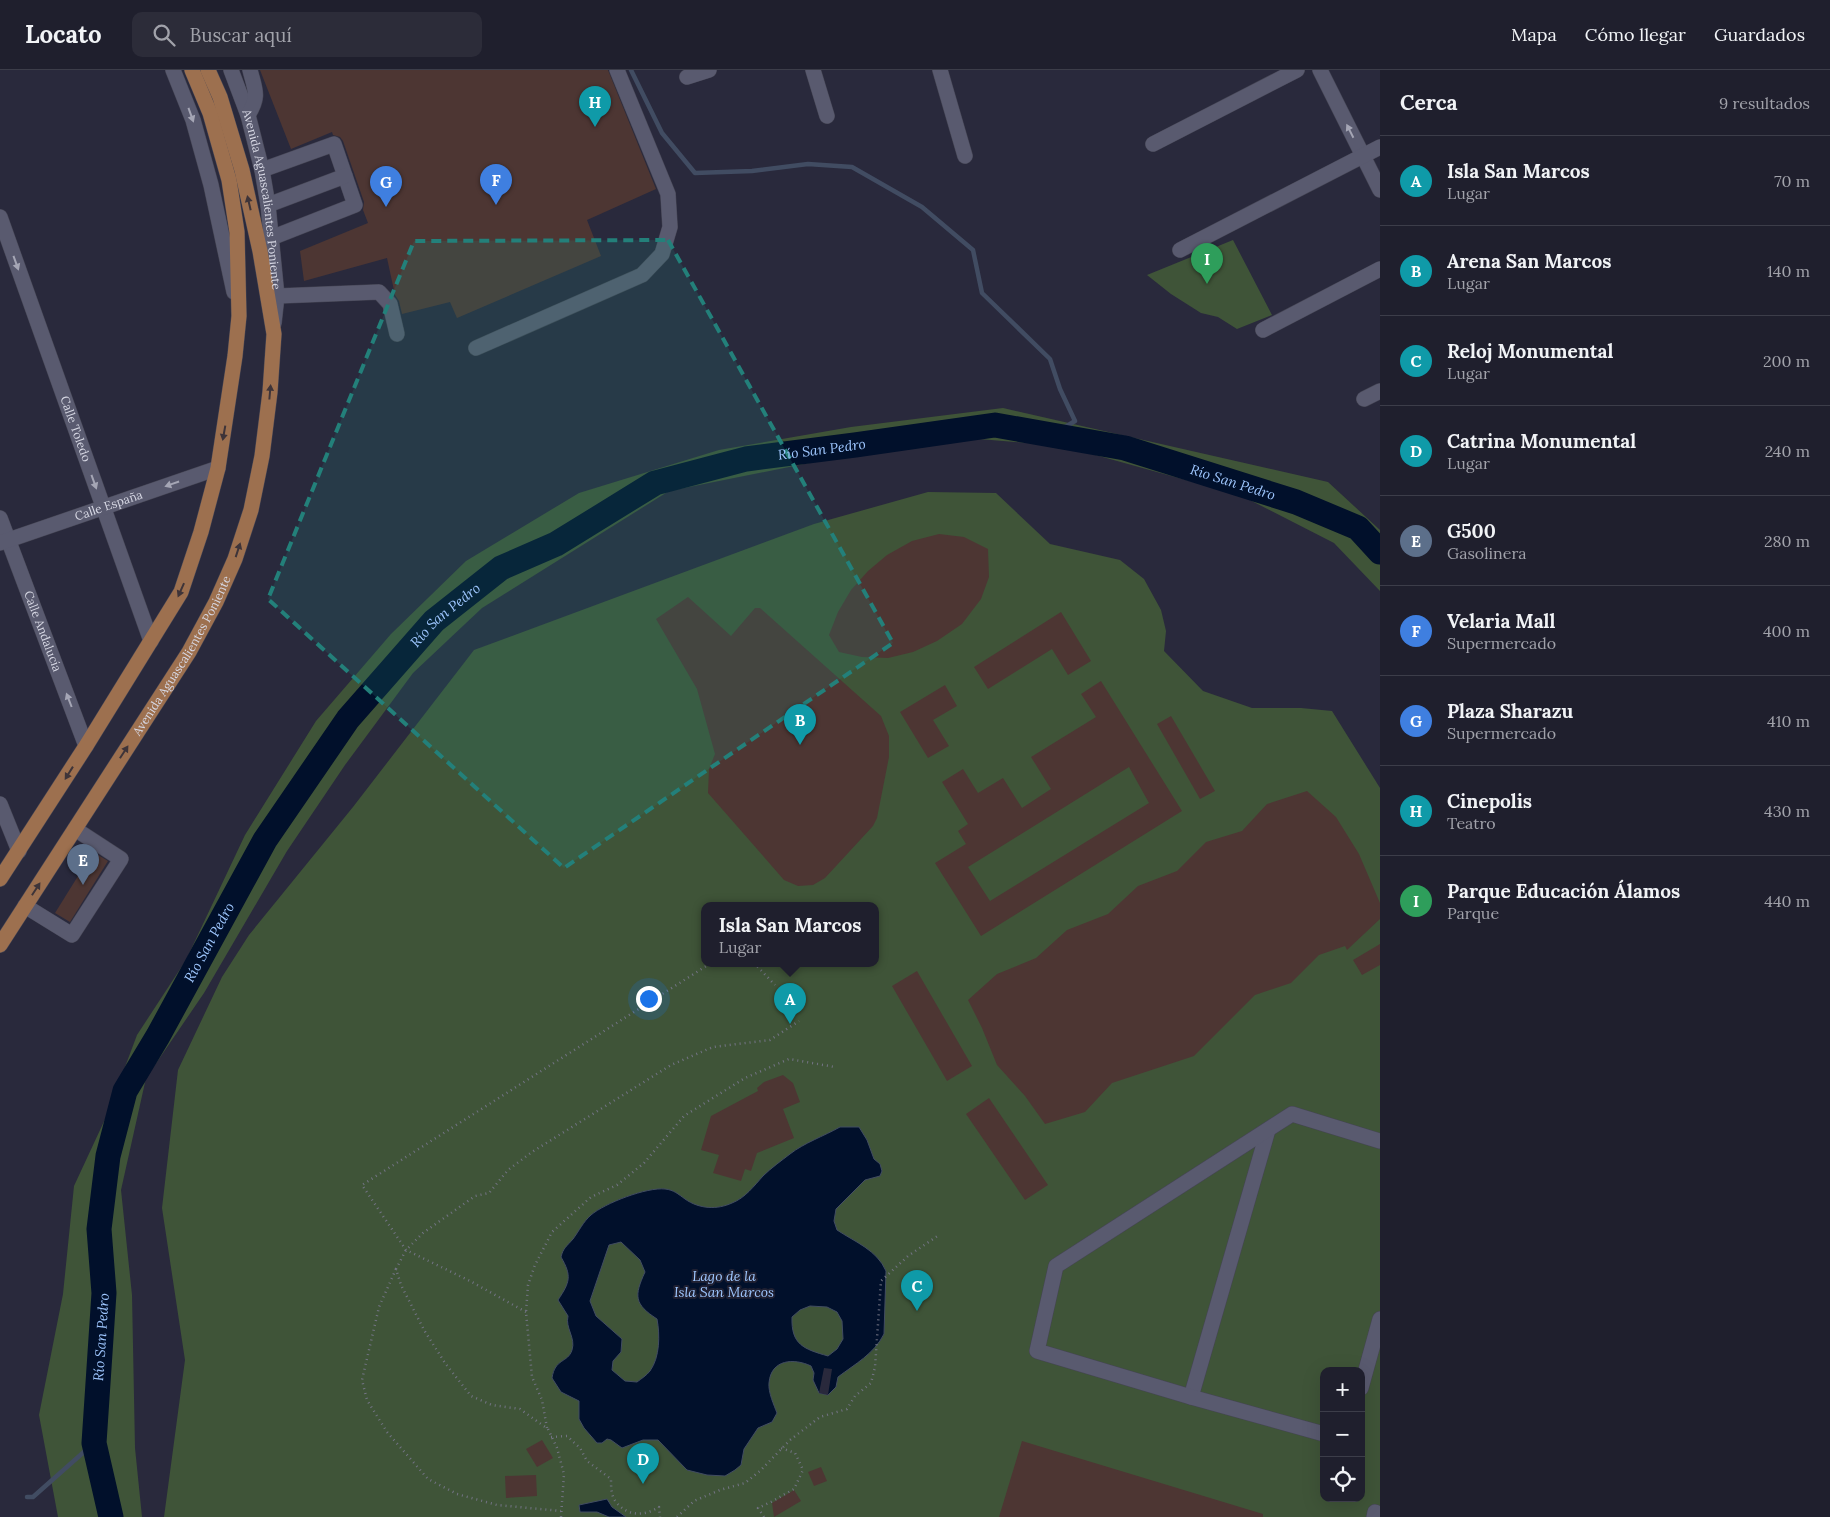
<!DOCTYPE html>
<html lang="es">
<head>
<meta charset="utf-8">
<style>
	:root { --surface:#1f1f2d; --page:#2c2c39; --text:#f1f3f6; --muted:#a1a2aa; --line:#3c3d49; --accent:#55cadf }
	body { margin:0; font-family:Lora,serif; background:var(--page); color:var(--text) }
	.controls { position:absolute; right:15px; bottom:15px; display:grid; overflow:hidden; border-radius:10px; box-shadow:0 5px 20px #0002 }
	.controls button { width:45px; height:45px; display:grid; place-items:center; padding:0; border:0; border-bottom:1px solid var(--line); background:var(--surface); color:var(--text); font:25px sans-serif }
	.you { position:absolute; left:648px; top:928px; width:18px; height:18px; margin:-12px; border:4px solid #fff; border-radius:50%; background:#1a73e8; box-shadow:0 0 0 8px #1a73e833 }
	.badge { display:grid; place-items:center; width:32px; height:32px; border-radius:50%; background:var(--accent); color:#fff; font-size:16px; font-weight:700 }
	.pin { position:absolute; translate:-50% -41px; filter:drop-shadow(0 1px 2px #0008) }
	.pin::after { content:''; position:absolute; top:26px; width:18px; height:15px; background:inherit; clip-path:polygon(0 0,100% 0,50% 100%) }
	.popup { position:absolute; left:701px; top:832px; width:178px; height:65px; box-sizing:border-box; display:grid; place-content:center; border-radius:10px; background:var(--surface); filter:drop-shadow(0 1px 4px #0005); font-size:16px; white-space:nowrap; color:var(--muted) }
	.popup b { font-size:19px; color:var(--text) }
	.popup::after { content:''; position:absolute; left:50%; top:100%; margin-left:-10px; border:10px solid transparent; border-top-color:var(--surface) }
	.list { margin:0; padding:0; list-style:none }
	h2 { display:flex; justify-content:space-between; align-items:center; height:65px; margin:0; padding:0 20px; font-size:21px }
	h2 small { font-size:16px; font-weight:400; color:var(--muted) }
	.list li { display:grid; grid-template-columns:32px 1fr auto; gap:15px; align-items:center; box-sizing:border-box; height:90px; padding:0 20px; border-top:1px solid var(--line) }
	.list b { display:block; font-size:19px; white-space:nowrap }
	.list p { margin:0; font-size:16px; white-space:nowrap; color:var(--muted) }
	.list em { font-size:16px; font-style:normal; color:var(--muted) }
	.icon { flex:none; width:28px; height:28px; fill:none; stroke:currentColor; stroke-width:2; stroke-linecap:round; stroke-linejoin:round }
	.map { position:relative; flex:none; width:1380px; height:1447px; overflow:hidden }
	header { display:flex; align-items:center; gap:30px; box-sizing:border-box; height:70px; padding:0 25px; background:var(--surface); border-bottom:1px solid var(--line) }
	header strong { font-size:24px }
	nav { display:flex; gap:28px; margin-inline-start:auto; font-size:18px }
	.search { width:350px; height:45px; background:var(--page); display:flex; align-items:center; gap:12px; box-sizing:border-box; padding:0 18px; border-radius:10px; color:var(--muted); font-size:19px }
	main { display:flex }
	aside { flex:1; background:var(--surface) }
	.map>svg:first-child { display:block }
	.green { fill:#3f5438; fill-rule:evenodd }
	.water { fill:#01102b; stroke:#414c62; fill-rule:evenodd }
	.pier { fill:#29293c }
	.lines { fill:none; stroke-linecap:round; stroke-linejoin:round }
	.stream { stroke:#414c62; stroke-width:4.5 }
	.river { stroke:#01102b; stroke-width:25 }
	.building { fill:#4d3633; fill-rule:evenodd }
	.minor-casing { stroke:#454554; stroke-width:16 }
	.major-casing { stroke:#454554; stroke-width:16 }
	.path { stroke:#737484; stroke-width:2.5; stroke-dasharray:1 4; stroke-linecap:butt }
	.minor { stroke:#595a6f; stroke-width:15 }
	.major { stroke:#9d704f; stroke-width:15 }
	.oneway { fill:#a5a6b5 }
	.oneway2 { fill:#3e3439 }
	.marked { fill:#23807a; fill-opacity:0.2; stroke:#23807a; stroke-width:4; stroke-dasharray:10 6; stroke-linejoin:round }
	.labels { text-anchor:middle; stroke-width:4; stroke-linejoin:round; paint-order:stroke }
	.street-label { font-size:12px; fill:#d7d8e4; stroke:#1f2032 }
	.water-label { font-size:14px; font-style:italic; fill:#9ec6fe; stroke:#1f2032 }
</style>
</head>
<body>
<header>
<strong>Locato</strong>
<div class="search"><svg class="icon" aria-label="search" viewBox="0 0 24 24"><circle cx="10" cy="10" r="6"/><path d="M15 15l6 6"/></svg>Buscar aquí</div>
<nav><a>Mapa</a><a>Cómo llegar</a><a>Guardados</a></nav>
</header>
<main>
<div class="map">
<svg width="1380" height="1447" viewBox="0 0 1380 1447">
	<rect width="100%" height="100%" fill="#29293c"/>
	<g class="green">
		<path d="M1233 170 1272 245 1237 259 1218 247 1201 243 1171 224 1147 205Z"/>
		<path d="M1003 338 1328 412 1380 460V521L1334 473 1240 425 1063 376 955 367 804 394 669 421 482 538 413 603 345 695 287 781 204 923 146 1008 121 1120 132 1225 135 1378 142 1447H58L39 1345 63 1224 74 1116 107 1045 137 965 186 890 245 765 316 651 391 564 466 491 579 423 719 380 851 357Z"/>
		<path d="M928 422 996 423 1050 474 1120 490 1144 509 1161 540 1166 561 1164 581 1203 621 1252 638H1301L1332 641 1380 718V1447H164L185 1290 162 1138 178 1000 222 907 249 865 353 737 474 580 814 454ZM705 835H875V893H705ZM1324 1301H1361V1428H1324Z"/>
	</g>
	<g class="water">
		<path d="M840 1057H859L867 1070 874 1089 880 1094 882 1101 880 1106 865 1110 836 1139 834 1151 837 1160C855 1172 877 1180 886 1201L884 1264C874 1284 855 1294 838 1307L836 1317 828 1325 819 1323 813 1310 814 1303 811 1296C794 1288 771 1289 769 1313 768 1322 774 1335 777 1343L772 1352 758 1358 744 1379 741 1395 735 1400 725 1406 707 1405 687 1400 658 1370H643L622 1378 611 1370 607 1369 602 1373H597L584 1358 579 1349V1331L561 1322 552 1308C555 1288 568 1293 572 1280 576 1268 565 1258 568 1246L558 1230C570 1212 572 1206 561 1187 563 1178 567 1176 573 1169 579 1161 583 1152 591 1145 605 1133 647 1117 665 1119 674 1120 678 1124 685 1129 699 1139 717 1140 732 1133 745 1128 754 1116 763 1106 771 1098 781 1091 790 1084 804 1073 824 1066 840 1057ZM621 1172 640 1190 645 1202C634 1226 634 1234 657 1249 660 1265 660 1287 650 1301 647 1305 641 1309 637 1312L625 1311 612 1300 613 1291 621 1282 622 1269 596 1246 590 1231 609 1175ZM810 1236 827 1237 837 1242 842 1251 843 1269 837 1279 828 1286C804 1279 791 1275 792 1247L800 1240Z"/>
		<path d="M607 1429 612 1437 626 1447H609L597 1442H580L579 1435Z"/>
	</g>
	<path class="pier" d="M824 1298 832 1299 828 1325 819 1323Z"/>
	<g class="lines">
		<g class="stream">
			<path d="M631 0 662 63 695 103 752 101 808 94 852 97 922 137 973 180 982 223 1050 289 1060 319 1075 351 1052 365"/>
			<path d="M27 1427H33L94 1373"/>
		</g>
		<path class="river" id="s1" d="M111 1447 94 1373 104 1223 99 1159 108 1086 125 1021 158 966 265 770 348 649 434 551 501 498 556 474 655 413 746 389 855 375 995 355 1125 378 1296 432 1358 458 1380 482"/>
	</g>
	<g class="building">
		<path d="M260 0H608L656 119 587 150 601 186 457 248 450 232 402 244 399 231 395 225 387 188 304 211 300 181 368 153 363 140 364 132 343 71 340 67 333 65 332 62 291 79Z"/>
		<path d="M939 464 964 467 988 479 989 507 981 529 962 554 937 571 913 582 888 588 862 587 839 582 829 565 838 542 851 520 868 501 887 485 912 471Z"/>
		<path d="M688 527 731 566 755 538H760L881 646 889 666V687L877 748 873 756 825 808 813 815 798 816 784 810 708 723 709 699 715 684 697 619 656 549Z"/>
		<path d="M1061 542 1091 591 1068 605 1052 579 988 619 974 597Z"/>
		<path d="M1101 611 1182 741 981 866 935 793 966 774 958 761 968 754 942 712 963 699 978 723 1003 708 1022 738 1051 719 1031 687 1096 647 1081 624ZM1129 697 1149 733 990 831 968 797Z"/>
		<path d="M945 615 957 636 933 650 949 676 928 688 900 642Z"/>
		<path d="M1171 646 1215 721 1200 729 1157 654Z"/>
		<path d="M1307 721 1336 747 1359 784 1380 833V849L1347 880 1345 876 1319 885 1291 913 1255 925 1194 986 1112 1013 1085 1042 1045 1054 1025 1026 997 995 982 958 968 930 997 904 1036 888 1067 860 1108 844 1138 816 1177 801 1206 772 1242 761 1267 734Z"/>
		<path d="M93 782 108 791 70 852 55 843Z"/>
		<path d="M1380 874V895L1362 905 1353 890Z"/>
		<path d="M917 901 972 996 947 1011 892 916Z"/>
		<path d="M783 1005 793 1013 800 1032 783 1039 794 1068 757 1083 751 1101 745 1099 741 1111 713 1103 719 1085 701 1080 711 1046 758 1021 757 1018 764 1012Z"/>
		<path d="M989 1028 1048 1115 1025 1130 966 1044Z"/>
		<path d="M542 1370 553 1388 537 1397 526 1379Z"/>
		<path d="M1022 1371 1263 1444V1447H999Z"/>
		<path d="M821 1397 827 1411 814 1416 808 1402Z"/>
		<path d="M536 1405 537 1426 506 1428 505 1406Z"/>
		<path d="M794 1420 801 1431 774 1447 772 1433Z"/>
	</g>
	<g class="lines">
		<defs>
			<g id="minor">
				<path d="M173 0 193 50 211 115 234 222"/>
				<path id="s2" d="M231 0 248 45 262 100 268 135 277 226 274 253"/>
				<path d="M813 0 827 46"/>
				<path d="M940 0 965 86"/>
				<path d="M1320 0 1380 120"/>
				<path d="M687 7 709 0"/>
				<path d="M248 45C260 26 255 20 250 0"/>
				<path d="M1153 74 1297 0"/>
				<path d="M262 100 334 74 355 135 271 168"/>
				<path d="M268 135 345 106"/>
				<path id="s3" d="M0 147 151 571"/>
				<path d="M1180 180 1380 77"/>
				<path d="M277 226 379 222 390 234 397 264"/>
				<path d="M1263 260 1380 199"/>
				<path d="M476 278 642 205 662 184 670 157 668 124 617 0"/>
				<path d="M1364 329 1380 321"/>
				<path id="s4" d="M0 448 86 676"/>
				<path id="s5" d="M0 473 218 398"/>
				<path d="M0 734 19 781"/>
				<path d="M25 836 72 865 121 789 75 759"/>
				<path d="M1361 1318 1380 1249"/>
				<path d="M1191 1327 1268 1060"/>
				<path d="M1324 1364 1191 1327 1037 1281 1056 1196 1292 1044 1380 1071"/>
				<path d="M1374 1447 1375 1442 1380 1444"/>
			</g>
			<g id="major">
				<path d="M0 809 86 676 181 522 201 462 218 398 235 286 239 246 237 162 229 110 210 43 192 0"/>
				<path id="s6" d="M0 875 189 582 216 532 235 489 251 440 262 386 270 322 274 264 260 181 242 100 220 27 208 0"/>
			</g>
		</defs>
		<use href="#minor" class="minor-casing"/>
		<use href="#major" class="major-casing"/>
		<g class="path">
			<path d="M754 893 775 915"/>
			<path d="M396 1199 379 1237 362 1310 367 1330 387 1362 428 1409 457 1424 497 1435 561 1441"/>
			<path d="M526 1242 470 1211 406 1180 362 1115 711 893"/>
			<path d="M547 1358 542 1330 532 1307 526 1242 528 1215 535 1195 552 1162 591 1127 617 1115 644 1093 684 1046 745 1008 789 989 835 997"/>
			<path d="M551 1367 567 1366 580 1378 587 1391 611 1409C611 1417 611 1426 616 1432 628 1447 645 1446 659 1437L660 1447"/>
			<path d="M561 1447 564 1404 557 1378 548 1359 520 1339 492 1335 471 1326 445 1293 424 1260 401 1215 396 1199 406 1180 423 1163 475 1126 489 1123 508 1100 532 1082 671 995 713 977 770 970 799 951"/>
			<path d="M677 1447 694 1431 720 1420 745 1413 760 1401 790 1370 820 1347 847 1339 855 1326 871 1313 875 1297 881 1211 908 1186 939 1165"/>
			<path d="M764 1447 758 1438 771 1432 794 1419 803 1400 795 1383 781 1378"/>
		</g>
		<use href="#minor" class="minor"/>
		<use href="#major" class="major"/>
	</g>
	<defs><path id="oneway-solid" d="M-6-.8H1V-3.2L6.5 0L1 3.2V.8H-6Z" transform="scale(1.25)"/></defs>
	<g class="oneway">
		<use href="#oneway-solid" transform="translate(191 45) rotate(70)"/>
		<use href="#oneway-solid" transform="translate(1350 61) rotate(-117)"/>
		<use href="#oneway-solid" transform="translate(16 193) rotate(70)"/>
		<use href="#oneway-solid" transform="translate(94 412) rotate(70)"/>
		<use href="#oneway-solid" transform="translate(172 414) rotate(161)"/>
		<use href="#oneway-solid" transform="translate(69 630) rotate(-111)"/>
	</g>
	<g class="oneway2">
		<use href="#oneway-solid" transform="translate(249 133) rotate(-103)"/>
		<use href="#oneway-solid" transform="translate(270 322) rotate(-85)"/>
		<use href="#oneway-solid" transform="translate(224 363) rotate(100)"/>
		<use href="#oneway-solid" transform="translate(238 480) rotate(-72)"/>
		<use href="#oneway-solid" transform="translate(181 520) rotate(114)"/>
		<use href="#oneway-solid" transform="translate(124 682) rotate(-57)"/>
		<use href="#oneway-solid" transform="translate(69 703) rotate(122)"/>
		<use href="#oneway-solid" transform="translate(36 819) rotate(-57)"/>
	</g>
	<path class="marked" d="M668 170 893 573 564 798 268 529 414 171Z"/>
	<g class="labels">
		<g class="street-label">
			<text dy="4" stroke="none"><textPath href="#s2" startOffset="134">Avenida Aguascalientes Poniente</textPath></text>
			<text dy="4" stroke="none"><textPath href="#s3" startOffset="225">Calle Toledo</textPath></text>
			<text dy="4" stroke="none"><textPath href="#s5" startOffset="115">Calle España</textPath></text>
			<text dy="4" stroke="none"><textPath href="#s4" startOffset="121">Calle Andalucía</textPath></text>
			<text dy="4" stroke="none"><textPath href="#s6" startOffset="342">Avenida Aguascalientes Poniente</textPath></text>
		</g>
		<g class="water-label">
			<text dy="5" stroke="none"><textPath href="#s1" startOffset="1428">Río San Pedro</textPath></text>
			<text dy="5" stroke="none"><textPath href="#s1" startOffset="1848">Río San Pedro</textPath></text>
			<text dy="5" stroke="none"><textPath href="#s1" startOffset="1008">Río San Pedro</textPath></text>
			<text dy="5" stroke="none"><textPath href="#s1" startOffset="602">Río San Pedro</textPath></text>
			<text x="724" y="1211">Lago de la<tspan x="724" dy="16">Isla San Marcos</tspan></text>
			<text dy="5" stroke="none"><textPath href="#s1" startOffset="182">Río San Pedro</textPath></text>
		</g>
	</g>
</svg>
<div class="controls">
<button>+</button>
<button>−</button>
<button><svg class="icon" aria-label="locate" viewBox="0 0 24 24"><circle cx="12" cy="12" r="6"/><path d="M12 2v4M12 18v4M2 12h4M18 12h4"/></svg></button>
</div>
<div class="you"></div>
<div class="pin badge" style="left:790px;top:954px;background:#0f9aa8">A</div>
<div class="popup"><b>Isla San Marcos</b>Lugar</div>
<div class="pin badge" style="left:800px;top:675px;background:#0f9aa8">B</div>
<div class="pin badge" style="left:917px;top:1241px;background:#0f9aa8">C</div>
<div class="pin badge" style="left:643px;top:1414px;background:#0f9aa8">D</div>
<div class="pin badge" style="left:83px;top:815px;background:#5c6f8a">E</div>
<div class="pin badge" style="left:496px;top:135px;background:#3f7fe0">F</div>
<div class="pin badge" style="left:386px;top:137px;background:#3f7fe0">G</div>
<div class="pin badge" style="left:595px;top:57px;background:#0f9aa8">H</div>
<div class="pin badge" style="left:1207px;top:214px;background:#2e9e5b">I</div>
</div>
<aside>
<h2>Cerca<small>9 resultados</small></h2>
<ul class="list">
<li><span class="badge" style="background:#0f9aa8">A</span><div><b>Isla San Marcos</b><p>Lugar</p></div><em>70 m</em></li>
<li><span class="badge" style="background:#0f9aa8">B</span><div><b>Arena San Marcos</b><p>Lugar</p></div><em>140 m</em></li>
<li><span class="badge" style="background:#0f9aa8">C</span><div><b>Reloj Monumental</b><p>Lugar</p></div><em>200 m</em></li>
<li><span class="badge" style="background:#0f9aa8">D</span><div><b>Catrina Monumental</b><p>Lugar</p></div><em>240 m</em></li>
<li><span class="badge" style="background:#5c6f8a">E</span><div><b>G500</b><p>Gasolinera</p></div><em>280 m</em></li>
<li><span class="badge" style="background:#3f7fe0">F</span><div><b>Velaria Mall</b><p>Supermercado</p></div><em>400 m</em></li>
<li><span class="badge" style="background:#3f7fe0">G</span><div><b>Plaza Sharazu</b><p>Supermercado</p></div><em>410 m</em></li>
<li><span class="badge" style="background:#0f9aa8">H</span><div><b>Cinepolis</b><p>Teatro</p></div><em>430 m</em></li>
<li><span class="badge" style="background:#2e9e5b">I</span><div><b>Parque Educación Álamos</b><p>Parque</p></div><em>440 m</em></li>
</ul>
</aside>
</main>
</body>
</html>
